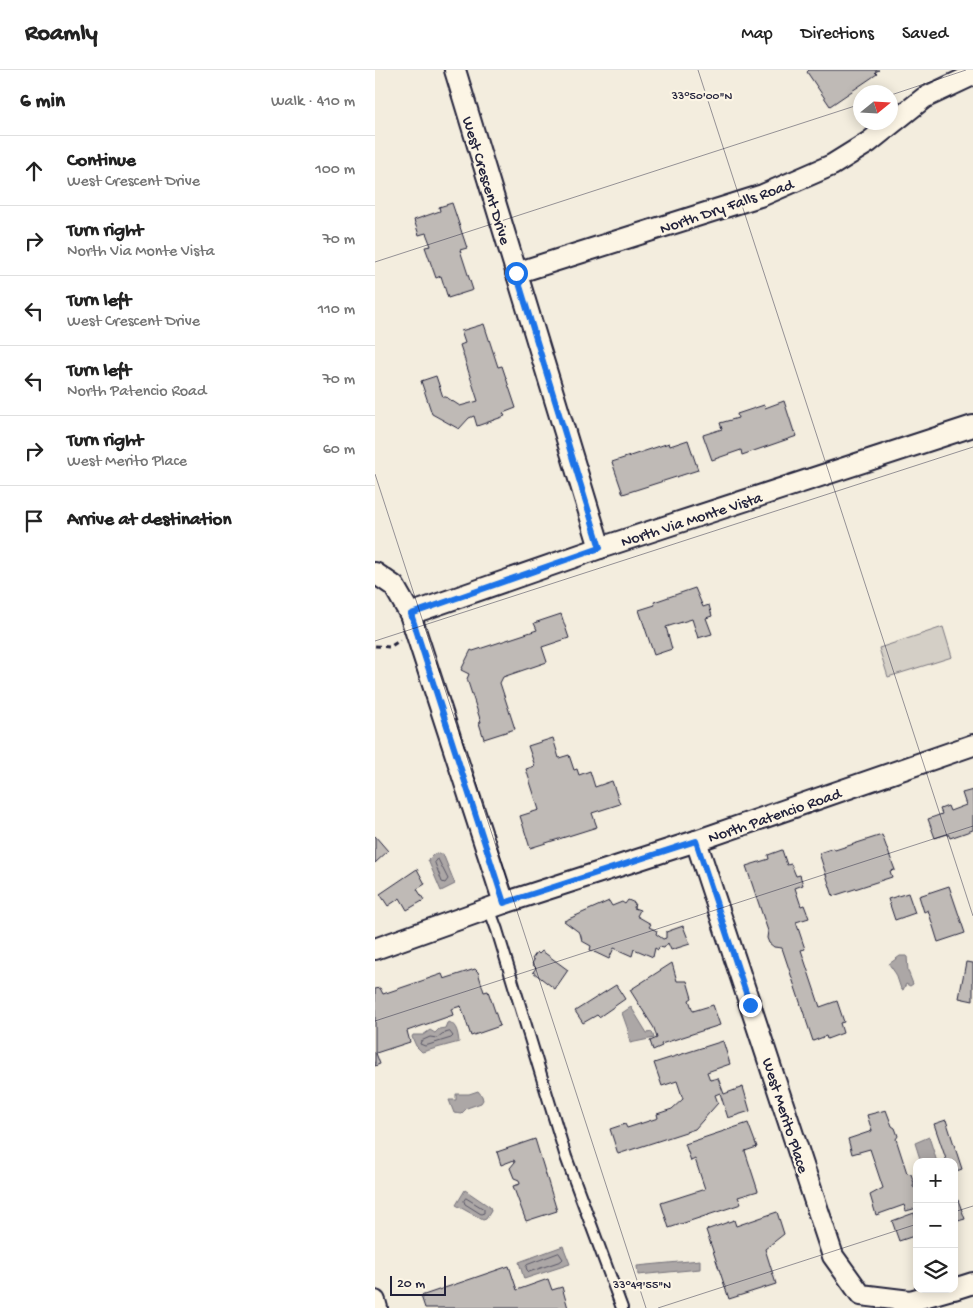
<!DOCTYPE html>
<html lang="en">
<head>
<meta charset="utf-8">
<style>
	:root { --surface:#fff; --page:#f2f2f2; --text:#222; --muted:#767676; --line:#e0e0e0 }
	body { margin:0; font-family:"Gochi Hand",sans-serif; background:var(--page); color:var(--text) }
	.controls { position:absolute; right:15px; bottom:15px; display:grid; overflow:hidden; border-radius:10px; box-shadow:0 2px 12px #0003 }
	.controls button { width:45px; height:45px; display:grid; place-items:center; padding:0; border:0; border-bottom:1px solid var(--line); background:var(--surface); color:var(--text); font:25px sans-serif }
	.compass { position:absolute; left:478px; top:15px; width:45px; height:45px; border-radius:50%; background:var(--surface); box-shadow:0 2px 12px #0003; rotate:72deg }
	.scale { position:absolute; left:15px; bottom:12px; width:56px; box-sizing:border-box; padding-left:5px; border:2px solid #22223b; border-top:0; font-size:14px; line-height:18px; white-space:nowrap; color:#22223b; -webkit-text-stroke:4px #fcf5e5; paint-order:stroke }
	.stop { position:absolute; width:15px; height:15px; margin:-11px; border:4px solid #1a73e8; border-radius:50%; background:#fff }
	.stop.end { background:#1a73e8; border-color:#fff; box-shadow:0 1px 5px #0008 }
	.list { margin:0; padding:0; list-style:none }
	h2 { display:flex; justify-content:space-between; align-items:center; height:65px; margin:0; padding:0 20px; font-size:21px }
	h2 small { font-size:16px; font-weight:400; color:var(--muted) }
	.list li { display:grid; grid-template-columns:32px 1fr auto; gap:15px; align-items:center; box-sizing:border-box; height:70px; padding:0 20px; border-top:1px solid var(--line) }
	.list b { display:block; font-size:19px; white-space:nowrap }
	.list p { margin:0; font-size:16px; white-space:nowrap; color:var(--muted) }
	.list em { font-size:16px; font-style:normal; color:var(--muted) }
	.icon { flex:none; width:28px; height:28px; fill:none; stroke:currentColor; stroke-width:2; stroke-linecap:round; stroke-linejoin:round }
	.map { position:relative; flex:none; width:598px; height:1238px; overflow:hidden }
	header { display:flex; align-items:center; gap:30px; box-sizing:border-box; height:70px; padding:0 25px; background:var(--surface); border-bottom:1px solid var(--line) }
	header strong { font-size:24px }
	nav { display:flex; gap:28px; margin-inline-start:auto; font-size:18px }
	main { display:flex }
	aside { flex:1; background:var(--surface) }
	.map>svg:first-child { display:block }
	.green { fill:#d4cfc6; stroke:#7b7880 }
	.water { fill:#aca7a6; stroke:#75727b }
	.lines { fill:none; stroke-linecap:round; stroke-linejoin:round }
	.shore { stroke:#595766; stroke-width:1 }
	.building { fill:#bfbab6; stroke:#22223b }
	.lane-casing { stroke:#22223b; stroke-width:14 }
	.street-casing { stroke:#22223b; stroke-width:24 }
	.path { stroke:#22223b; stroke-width:3; stroke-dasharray:5 4; stroke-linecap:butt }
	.lane { stroke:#fcf5e5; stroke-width:10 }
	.street { stroke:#fcf5e5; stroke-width:20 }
	.route { stroke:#1a73e8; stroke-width:6 }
	.ticks { fill:none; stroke:#22223b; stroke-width:1; stroke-opacity:0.45 }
	.labels { text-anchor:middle; stroke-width:4.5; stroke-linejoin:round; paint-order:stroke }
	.street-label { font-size:16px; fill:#22223b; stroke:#fcf5e5 }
	.ticks-label { font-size:12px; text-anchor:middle; fill:#22223b; stroke:#fcf5e5; stroke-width:4.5; stroke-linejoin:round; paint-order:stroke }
</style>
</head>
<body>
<header>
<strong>Roamly</strong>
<nav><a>Map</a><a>Directions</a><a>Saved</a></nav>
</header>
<main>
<aside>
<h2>6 min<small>Walk · 410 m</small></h2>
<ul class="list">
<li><svg class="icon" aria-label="ahead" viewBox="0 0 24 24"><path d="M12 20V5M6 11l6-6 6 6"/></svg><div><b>Continue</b><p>West Crescent Drive</p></div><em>100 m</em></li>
<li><svg class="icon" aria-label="right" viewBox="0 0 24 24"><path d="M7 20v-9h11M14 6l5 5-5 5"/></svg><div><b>Turn right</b><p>North Via Monte Vista</p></div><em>70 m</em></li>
<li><svg class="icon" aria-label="left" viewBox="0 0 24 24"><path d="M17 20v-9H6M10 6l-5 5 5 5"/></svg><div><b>Turn left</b><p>West Crescent Drive</p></div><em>110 m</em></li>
<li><svg class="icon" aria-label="left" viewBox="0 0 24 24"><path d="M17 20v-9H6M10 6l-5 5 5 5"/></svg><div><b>Turn left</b><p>North Patencio Road</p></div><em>70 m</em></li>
<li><svg class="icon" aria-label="right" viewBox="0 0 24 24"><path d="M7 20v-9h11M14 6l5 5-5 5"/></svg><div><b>Turn right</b><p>West Merito Place</p></div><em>60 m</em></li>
<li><svg class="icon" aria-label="arrive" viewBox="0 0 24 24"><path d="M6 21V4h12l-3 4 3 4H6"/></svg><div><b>Arrive at destination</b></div></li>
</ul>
</aside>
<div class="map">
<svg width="598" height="1238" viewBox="0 0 598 1238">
	<rect width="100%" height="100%" fill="#f3edde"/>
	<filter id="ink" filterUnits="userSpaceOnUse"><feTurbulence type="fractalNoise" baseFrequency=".02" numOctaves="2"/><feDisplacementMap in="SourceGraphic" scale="10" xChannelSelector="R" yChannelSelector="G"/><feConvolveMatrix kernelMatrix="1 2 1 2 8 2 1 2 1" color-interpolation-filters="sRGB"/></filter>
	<g filter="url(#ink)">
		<path class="green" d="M568 557 577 587 513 607 504 578Z"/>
		<g class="water">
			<path d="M59 784H68L80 814 66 821 53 790Z"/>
			<path d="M525 886H532L533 901 538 914 535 916 531 914 528 920 526 919 521 904 514 894Z"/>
			<path d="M256 937 272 963 277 962 279 968 255 973 253 960 247 943Z"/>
			<path d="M74 952C82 955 83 964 84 972L47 982 41 976 37 967 38 965H48L55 960 60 963 64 959 70 958 72 953Z"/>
			<path d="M103 1021 107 1026 108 1030 106 1033 92 1038 86 1044 79 1043 74 1030H81V1024H94Z"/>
			<path d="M554 1067 562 1092H546L540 1073Z"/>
			<path d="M90 1120 115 1137 116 1141 111 1149 108 1150 81 1135Z"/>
			<path d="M188 1176 195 1194 149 1209 144 1192Z"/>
			<path d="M325 1190V1199L263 1205 262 1196Z"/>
		</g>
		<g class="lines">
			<g class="shore">
				<path d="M63 789 73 809 70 813 67 812 60 793Z"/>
				<path d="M75 962 78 966 76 968 50 976 45 974 46 971 55 967 62 968 67 964Z"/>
				<path d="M91 1128 109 1139V1143L106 1144 90 1134 89 1131Z"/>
				<path d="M184 1183 188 1189 186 1191 154 1202 152 1200 151 1197 152 1195Z"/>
			</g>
		</g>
		<g class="building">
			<path d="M434 0H504L500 2 502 4 455 36 432 2Z"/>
			<path d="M77 133 92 178 85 180 98 220 73 228 66 206 61 208 50 177 56 176 51 163 44 165 39 150 65 141 64 137Z"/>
			<path d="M109 254 123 297 127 296 141 338 128 343 130 346 102 356 99 346 94 348 84 359 57 344 46 311 61 306 68 327H71L85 336 103 331 85 275 90 273 86 261Z"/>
			<path d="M409 331 419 362 420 361 422 366 367 385 366 380 337 390 328 365 347 359 345 353 363 348 362 344 389 335 390 338Z"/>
			<path d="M313 370 323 400 248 424 237 392 294 373 295 376Z"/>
			<path d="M320 518 328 537 334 535 337 546 331 548 337 564 323 568 317 549 291 557 297 579 279 585 264 540 280 535 279 532Z"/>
			<path d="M186 544 194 568 167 577 172 592 128 607 125 613 140 659 109 669 104 653 106 652 92 609 94 604 86 600 96 580 98 581 162 560 159 553Z"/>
			<path d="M178 668 184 688 194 685 199 700 202 699 204 705 215 701 220 717 237 711 245 734 217 743 222 757 155 778 145 746 164 740 151 699 160 696 153 676Z"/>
			<path d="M598 720V760L575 768 573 764 560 768 553 749 567 744 565 739 573 736 575 741 591 735 587 723Z"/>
			<path d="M507 765 520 800 515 801 517 807 458 826 444 783 459 778 460 780Z"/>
			<path d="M0 766 13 781 0 793Z"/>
			<path d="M407 780 412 795 416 794 421 806 425 805 428 815 420 818 426 836 429 835 434 848 421 852 430 879 426 880 445 937 462 931 469 952 465 953 468 963 452 969 451 966 438 971 407 878 399 877 394 873 392 868 393 861 371 796 394 789 393 785Z"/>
			<path d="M42 799 50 814 42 819 49 830 32 840 25 828 13 836 5 824Z"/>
			<path d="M574 816 590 863 563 872 553 840 549 842 544 826Z"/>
			<path d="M533 823 540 843 520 850 513 829Z"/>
			<path d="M253 830 260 833 259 838 265 840 262 846 276 854 274 857 282 861 281 864 288 869 291 868V862L308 856 315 874 296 880 293 873 289 878 284 877 283 880 280 878 278 887 259 879 257 886 239 878 234 889 215 880 216 876 207 871 205 863 189 851 234 831 237 836 247 832 250 834Z"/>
			<path d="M167 881 193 900 180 919 158 902 161 898 157 894 159 890 157 889 162 882 164 884Z"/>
			<path d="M591 892 598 893V931L584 928Z"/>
			<path d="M297 893 302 911H312L317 928 314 930 318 941 338 935 345 955 286 974 287 976 278 980 275 971 282 968 279 958 255 920Z"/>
			<path d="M100 899 103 902 109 922 113 921 125 956 96 966 86 936 76 939 78 945 32 961 35 972 1 983 5 994 0 996V919L5 918 8 924 67 904 69 909Z"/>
			<path d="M241 915 250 929 224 947 222 945 208 953 200 941Z"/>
			<path d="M348 971 355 994 332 1002 335 1010 343 1008 349 1024 368 1017 375 1041 353 1048 345 1023 340 1025 343 1033 320 1059 243 1084 235 1059 250 1054 252 1058 283 1048 282 1044 297 1039 308 1029 302 1011 287 1016 279 993Z"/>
			<path d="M511 1040 517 1056 520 1058 523 1066 521 1069 532 1103 536 1104 539 1113 538 1117 541 1118 542 1121V1138L531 1141 529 1135 501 1145 495 1125 508 1118 495 1079 477 1084 473 1069 497 1061 492 1045Z"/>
			<path d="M571 1050 587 1099 579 1102V1092H572L559 1054Z"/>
			<path d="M373 1053 382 1077 370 1081 383 1121 363 1127 366 1134 294 1158 286 1133 330 1119 320 1089 316 1091 310 1074Z"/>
			<path d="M160 1069 182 1141 151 1151 138 1116 145 1114 144 1110 139 1108 135 1098 140 1092 139 1090 126 1095 122 1082Z"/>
			<path d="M583 1130 590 1149 579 1152V1131Z"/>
			<path d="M402 1142 409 1164 390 1179 401 1214 354 1229 331 1160 359 1150 361 1156Z"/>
			<path d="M539 1143 542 1153V1165L524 1171 517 1151Z"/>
			<path d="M134 1196 142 1220 173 1209 177 1220 187 1217 193 1238H50L46 1226Z"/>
		</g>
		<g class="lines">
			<defs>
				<path id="lane" d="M114 838 122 860 191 1087 247 1238"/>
				<g id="street">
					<path d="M80 0 225 478"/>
					<path d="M141 203 388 125 457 95 494 72 549 28 598 5"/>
					<path d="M0 503 19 516 35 544 129 833"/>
					<path d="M35 544 225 478 598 356"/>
					<path d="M321 771 458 1186 486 1225 535 1231 577 1219"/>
					<path d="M0 879 129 833 321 771 598 675"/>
					<path d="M579 1219 598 1213"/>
					<path d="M0 1231 2 1238"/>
				</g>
			</defs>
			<use href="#lane" class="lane-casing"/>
			<use href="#street" class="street-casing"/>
			<path class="path" d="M0 576 15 577 25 570"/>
			<use href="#lane" class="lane"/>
			<use href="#street" class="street"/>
		</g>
	</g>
	<g class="lines" filter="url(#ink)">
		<path class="route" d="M141 203 225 478 36 544 129 833 321 771 375 935"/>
	</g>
	<path class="ticks" d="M323 0 598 846M516 25 591 0M0 192 486 34M0 404 271 1238M0 571 598 377M0 951 598 756M579 1142 598 1136M283 1238 542 1154"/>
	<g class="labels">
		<g class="street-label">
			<text transform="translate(113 110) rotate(73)" y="6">West Crescent Drive</text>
			<text transform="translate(351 135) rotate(-19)" y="6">North Dry Falls Road</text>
			<text transform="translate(316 448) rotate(-18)" y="6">North Via Monte Vista</text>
			<text transform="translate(399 744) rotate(-19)" y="6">North Patencio Road</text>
			<text transform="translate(412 1045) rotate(72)" y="6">West Merito Place</text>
		</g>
	</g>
	<g class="ticks-label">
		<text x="327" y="29">33°50'00"N</text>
		<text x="267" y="1218">33°49'55"N</text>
	</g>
</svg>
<div class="controls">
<button>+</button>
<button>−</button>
<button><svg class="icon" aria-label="layers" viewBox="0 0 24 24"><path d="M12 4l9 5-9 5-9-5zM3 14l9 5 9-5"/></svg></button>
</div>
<svg class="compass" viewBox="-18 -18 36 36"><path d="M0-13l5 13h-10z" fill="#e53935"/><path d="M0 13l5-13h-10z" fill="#767676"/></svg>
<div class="scale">20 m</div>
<div class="stop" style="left:141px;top:203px"></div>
<div class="stop end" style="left:375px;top:935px"></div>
</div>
</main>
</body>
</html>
